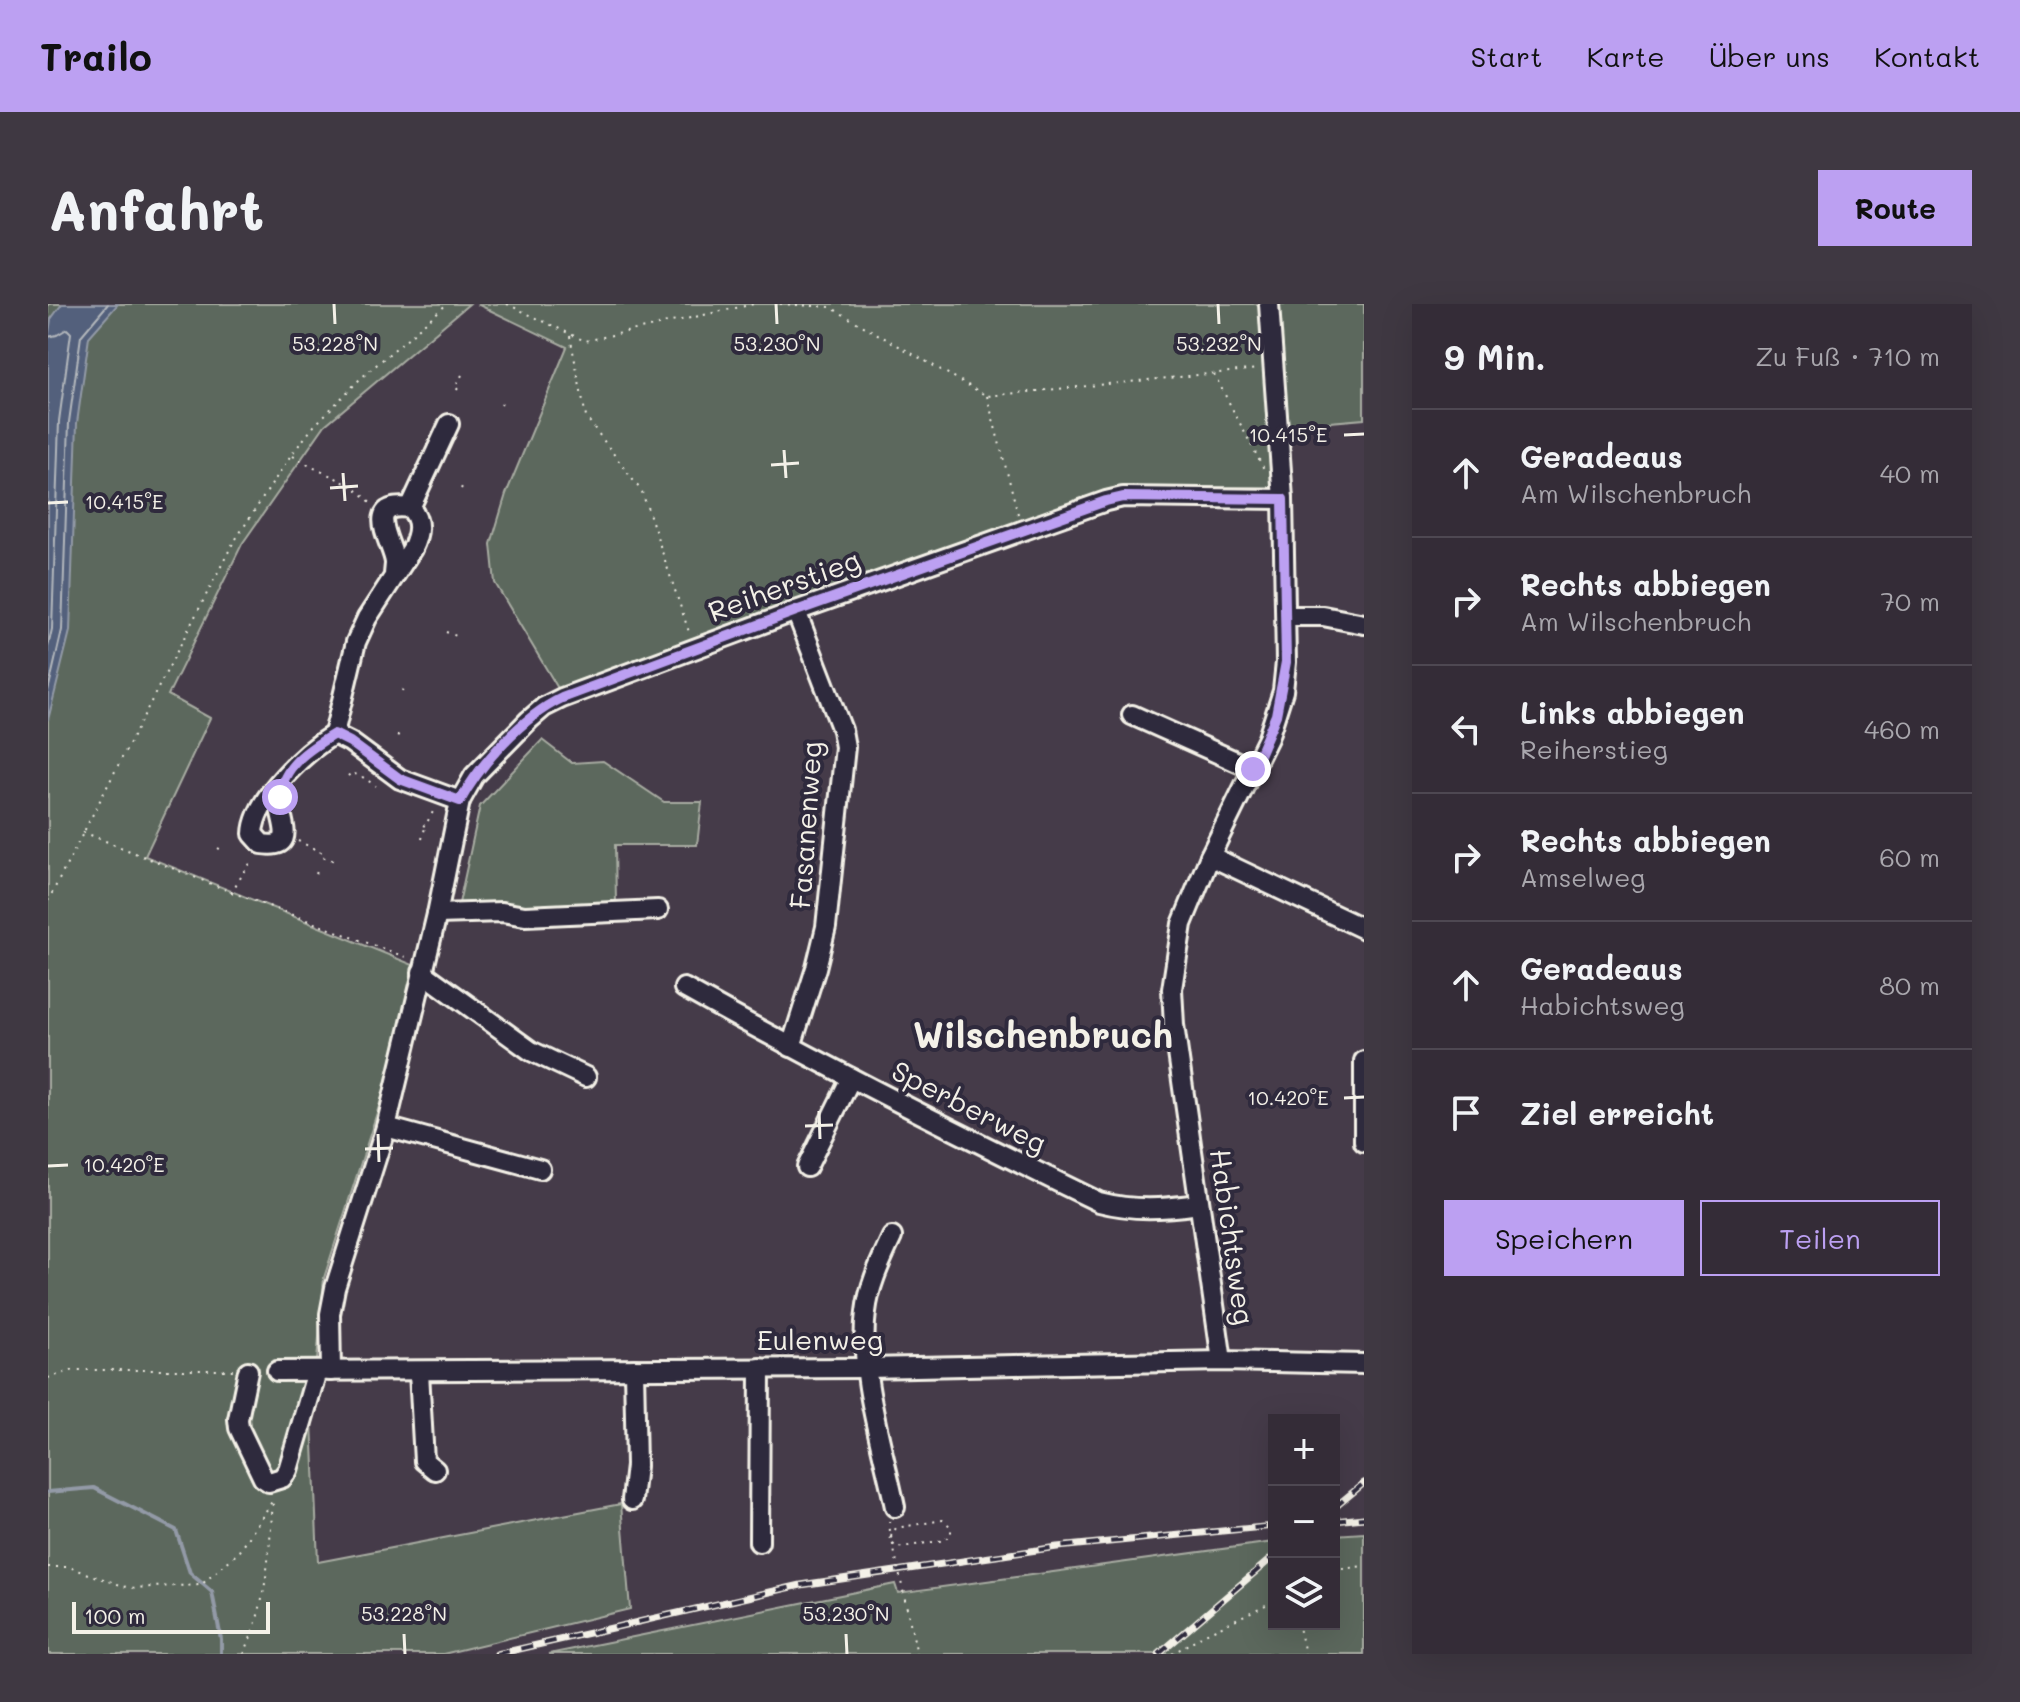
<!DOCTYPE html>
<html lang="de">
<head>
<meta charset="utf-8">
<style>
	:root { --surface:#342c37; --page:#3f3842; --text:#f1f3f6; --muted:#a9a7ad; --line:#4e4852; --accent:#bca0f2 }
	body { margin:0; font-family:Mali,sans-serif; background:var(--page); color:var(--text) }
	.controls { position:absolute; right:24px; bottom:24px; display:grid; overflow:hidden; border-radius:0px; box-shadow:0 8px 32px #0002 }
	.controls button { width:72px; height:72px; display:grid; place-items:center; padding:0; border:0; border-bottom:2px solid var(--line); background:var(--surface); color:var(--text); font:40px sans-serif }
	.scale { position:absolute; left:24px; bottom:20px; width:198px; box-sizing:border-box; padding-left:8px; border:4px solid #f4f1e8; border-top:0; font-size:22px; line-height:28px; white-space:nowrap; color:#f4f1e8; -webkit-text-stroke:6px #2f2a3d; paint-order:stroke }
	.stop { position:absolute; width:24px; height:24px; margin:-18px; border:6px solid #bca0f2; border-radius:50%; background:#fff }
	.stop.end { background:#bca0f2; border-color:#fff; box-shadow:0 2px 8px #0008 }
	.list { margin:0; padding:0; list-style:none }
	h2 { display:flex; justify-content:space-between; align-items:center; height:104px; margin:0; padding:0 32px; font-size:34px }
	h2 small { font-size:26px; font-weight:400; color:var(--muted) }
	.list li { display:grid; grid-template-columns:52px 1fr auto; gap:24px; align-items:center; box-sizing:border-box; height:128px; padding:0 32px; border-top:2px solid var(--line) }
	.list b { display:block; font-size:30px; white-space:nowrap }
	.list p { margin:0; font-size:26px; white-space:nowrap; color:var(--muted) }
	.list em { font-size:26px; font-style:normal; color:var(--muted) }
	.actions { display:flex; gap:16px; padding:24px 32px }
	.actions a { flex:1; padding:18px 0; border:2px solid var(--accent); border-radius:0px; text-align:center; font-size:28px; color:var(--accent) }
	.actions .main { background:var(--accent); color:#111 }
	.icon { flex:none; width:44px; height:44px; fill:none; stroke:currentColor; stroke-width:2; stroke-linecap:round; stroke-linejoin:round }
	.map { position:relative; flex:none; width:1316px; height:1350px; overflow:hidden; border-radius:0px }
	header { display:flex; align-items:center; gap:48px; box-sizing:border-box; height:112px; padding:0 40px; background:var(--accent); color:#111 }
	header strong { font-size:38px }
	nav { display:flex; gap:44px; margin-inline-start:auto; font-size:28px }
	.intro { display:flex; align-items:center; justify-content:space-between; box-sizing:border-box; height:192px; padding:0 48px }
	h1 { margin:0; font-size:56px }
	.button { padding:20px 36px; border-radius:0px; background:var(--accent); color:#111; font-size:28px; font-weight:700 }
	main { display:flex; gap:48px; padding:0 48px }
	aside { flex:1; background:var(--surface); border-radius:0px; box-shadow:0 8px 32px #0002 }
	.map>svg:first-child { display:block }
	.green { fill:#5b685d; stroke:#a8aca2; stroke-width:2 }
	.water { fill:#52607b; stroke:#939aa7; stroke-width:2 }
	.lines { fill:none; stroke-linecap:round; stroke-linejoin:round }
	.shore { stroke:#b3b7bc; stroke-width:2 }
	.stream { stroke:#939aa7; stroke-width:4 }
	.minor-casing { stroke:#f4f1e8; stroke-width:24 }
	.path { stroke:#f4f1e8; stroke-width:2; stroke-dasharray:2 6; stroke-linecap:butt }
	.minor { stroke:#2f2a3d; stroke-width:18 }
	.rail-casing { stroke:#f4f1e8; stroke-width:7 }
	.rail { stroke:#2f2a3d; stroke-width:4; stroke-dasharray:12; stroke-linecap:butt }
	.path-bridge { stroke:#f4f1e8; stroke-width:2; stroke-dasharray:2 6; stroke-linecap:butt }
	.route { stroke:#bca0f2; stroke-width:10 }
	.ticks { fill:none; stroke:#f4f1e8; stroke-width:3 }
	.labels { text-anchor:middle; stroke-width:8; stroke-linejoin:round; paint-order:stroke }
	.street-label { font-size:28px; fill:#f4f1e8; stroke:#2f2a3d }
	.district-label { font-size:36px; font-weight:bold; fill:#f4f1e8; stroke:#2f2a3d }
	.ticks-label { font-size:20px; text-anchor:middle; fill:#f4f1e8; stroke:#2f2a3d; stroke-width:8; stroke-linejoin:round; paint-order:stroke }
</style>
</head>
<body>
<header>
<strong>Trailo</strong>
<nav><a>Start</a><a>Karte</a><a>Über uns</a><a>Kontakt</a></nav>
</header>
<div class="intro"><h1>Anfahrt</h1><a class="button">Route</a></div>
<main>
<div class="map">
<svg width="1316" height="1350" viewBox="0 0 1316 1350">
	<rect width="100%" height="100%" fill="#453b49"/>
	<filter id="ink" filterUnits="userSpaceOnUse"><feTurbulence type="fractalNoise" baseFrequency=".0125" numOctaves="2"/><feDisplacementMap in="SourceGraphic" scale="16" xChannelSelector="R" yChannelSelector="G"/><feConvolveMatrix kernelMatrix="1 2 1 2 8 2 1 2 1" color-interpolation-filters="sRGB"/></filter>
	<g filter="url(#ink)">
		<g class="green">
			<path d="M0 0H421L277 121 194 240 120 391 162 414 97 552 375 665 276 974 264 1116 270 1258 573 1200 582 1305 395 1350H0Z"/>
			<path d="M429 0H1316V115L1224 123 1226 183 1067 185 939 234 650 333 511 386 447 279 443 240 458 190 519 43Z"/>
			<path d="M494 436 524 459 555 457 616 498H654L649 541H567L568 599 410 604 432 502Z"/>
			<path d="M1316 1229V1350H501L847 1280 850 1289 1226 1238V1320H1286V1231Z"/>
		</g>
		<path class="water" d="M14 0H70L41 33 29 119 22 327 0 416V37L3 15Z"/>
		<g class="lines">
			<g class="shore">
				<path d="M0 33 9 31 19 25 23 29 11 117 4 325 0 343"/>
				<path d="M0 387 14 326 21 118 33 32 60 0"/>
			</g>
			<path class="stream" d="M0 1188 46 1184 128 1226 142 1269 164 1288 173 1335V1350"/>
			<defs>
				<g id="minor">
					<path d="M362 204 401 120"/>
					<path d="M346 272C346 267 347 263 347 259 346 241 313 197 362 204 374 217 371 230 364 245L319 314 308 338 286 430 302 438 352 475 412 497"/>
					<path d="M1238 312H1275L1316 320"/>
					<path d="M1084 411 1205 465"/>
					<path d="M233 476C232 485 231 495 232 504 235 522 247 545 214 540L205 530C206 495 258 447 286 430"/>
					<path d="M1162 552 1316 625"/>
					<path d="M389 610 454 608 477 612 610 606"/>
					<path d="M374 668 483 747 538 773"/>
					<path d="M636 684C772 760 911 830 1051 898 1086 907 1115 905 1151 900"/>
					<path d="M743 743 768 664 778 623 797 443 794 426 748 307"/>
					<path d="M1316 757V838"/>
					<path d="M338 823 492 865"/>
					<path d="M759 863 803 774"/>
					<path d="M844 933C833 957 821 981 818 1008 810 1068 835 1144 847 1203"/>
					<path d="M1174 1057 1126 721 1124 685 1134 620 1162 552 1220 434 1235 387 1238 358 1235 195 1221 0"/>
					<path d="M200 1067 190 1115 191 1124 215 1174 221 1178 234 1174 240 1166 269 1067"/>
					<path d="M229 1067 818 1064 1174 1057 1316 1060"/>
					<path d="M283 1067 282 1010 287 984 338 823 389 610 412 497 426 472 481 416 496 403 514 394 748 307 1058 197 1075 193 1235 195"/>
					<path d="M371 1068 376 1157 387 1166"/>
					<path d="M584 1196 588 1162 586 1065"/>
					<path d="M711 1238 712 1064"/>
				</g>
			</defs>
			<use href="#minor" class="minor-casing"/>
			<g class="path">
				<path d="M459 0 537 37 706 0"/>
				<path d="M732 0 782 3 939 92 1211 65"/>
				<path d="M522 32 538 113 594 188 642 331"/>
				<path d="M1166 70 1217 167"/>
				<path d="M414 71 407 83 414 89"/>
				<path d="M939 92 970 210"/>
				<path d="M453 101 455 98"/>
				<path d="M245 152C271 170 303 175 324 200"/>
				<path d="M413 185 416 179"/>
				<path d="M398 328 411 333"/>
				<path d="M354 387 356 382"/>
				<path d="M349 431 355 434"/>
				<path d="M300 472 303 469 313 472 328 482"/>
				<path d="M375 521 377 522 386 506"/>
				<path d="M35 528 183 588 360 654"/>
				<path d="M374 535 377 524"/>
				<path d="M250 537 273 548 274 553 287 557"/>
				<path d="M170 544 175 547"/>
				<path d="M268 570 271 563"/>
				<path d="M183 588 205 555"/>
				<path d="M0 597 184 241 243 151 266 122 312 75 399 0"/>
				<path d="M0 1074 26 1066H186"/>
				<path d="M841 1217 843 1238 849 1244 897 1236 903 1229V1223L895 1216 848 1224 843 1232"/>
				<path d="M0 1263H21L81 1284 153 1281 192 1247 225 1196"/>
				<path d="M1286 1266 1316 1262"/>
				<path d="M1246 1320 1252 1327 1257 1350"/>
				<path d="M196 1350C220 1295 220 1257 225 1198"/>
				<path d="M1124 1350 1153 1332 1226 1297"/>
			</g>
			<use href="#minor" class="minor"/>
			<defs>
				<g id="rail">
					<path d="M1286 1204 1316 1179"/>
					<path d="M1286 1217 1316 1214"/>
					<path d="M449 1350 753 1281 1009 1243 1226 1222"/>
					<path d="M1111 1350 1226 1252"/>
				</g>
			</defs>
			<use href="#rail" class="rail-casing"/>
			<use href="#rail" class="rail"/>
			<path class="path-bridge" d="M843 1232 869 1350"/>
		</g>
	</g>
	<g class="lines" filter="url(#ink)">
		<path class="route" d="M232 493C234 462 261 445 286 430L302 438 352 475 412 497C433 459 474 413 514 394L748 307 1058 197 1075 193 1235 195 1238 358 1228 411 1205 465"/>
	</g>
	<path class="ticks" d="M286 0 287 20M728 0 729 20M1170 0 1171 20M1296 131 1316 130M736 146 738 174M723 161 751 159M295 169 297 197M282 184 310 182M0 199 20 198M1296 794 1316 793M771 807 772 835M757 822 785 821M330 830 331 858M317 845 345 844M0 862 20 861M356 1330 357 1350M798 1330 799 1350"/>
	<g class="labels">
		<g class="street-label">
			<text transform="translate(736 282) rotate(-20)" y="10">Reiherstieg</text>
			<text transform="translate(758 521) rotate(-86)" y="10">Fasanenweg</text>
			<text transform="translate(921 803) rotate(27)" y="10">Sperberweg</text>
			<text transform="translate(1184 933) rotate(82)" y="10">Habichtsweg</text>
			<text x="772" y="1046">Eulenweg</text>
		</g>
		<g class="district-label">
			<text x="995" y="744">Wilschenbruch</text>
		</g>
	</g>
	<g class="ticks-label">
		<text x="287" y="47">53.228°N</text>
		<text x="729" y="47">53.230°N</text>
		<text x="1171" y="47">53.232°N</text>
		<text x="1240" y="138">10.415°E</text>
		<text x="76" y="205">10.415°E</text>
		<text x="1240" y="801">10.420°E</text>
		<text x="76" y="868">10.420°E</text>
		<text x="356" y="1317">53.228°N</text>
		<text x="798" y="1317">53.230°N</text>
	</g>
</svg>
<div class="controls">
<button>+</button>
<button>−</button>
<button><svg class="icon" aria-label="layers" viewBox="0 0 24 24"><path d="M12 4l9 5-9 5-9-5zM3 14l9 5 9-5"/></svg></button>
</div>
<div class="scale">100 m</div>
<div class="stop" style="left:232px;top:493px"></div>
<div class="stop end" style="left:1205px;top:465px"></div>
</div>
<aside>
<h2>9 Min.<small>Zu Fuß · 710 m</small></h2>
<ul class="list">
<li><svg class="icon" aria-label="ahead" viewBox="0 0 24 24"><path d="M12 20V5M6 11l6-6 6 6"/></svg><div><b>Geradeaus</b><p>Am Wilschenbruch</p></div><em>40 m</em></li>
<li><svg class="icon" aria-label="right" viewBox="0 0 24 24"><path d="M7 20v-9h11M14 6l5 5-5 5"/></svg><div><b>Rechts abbiegen</b><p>Am Wilschenbruch</p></div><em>70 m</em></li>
<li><svg class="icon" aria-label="left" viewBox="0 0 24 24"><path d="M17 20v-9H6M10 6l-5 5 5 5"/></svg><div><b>Links abbiegen</b><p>Reiherstieg</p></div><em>460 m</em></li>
<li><svg class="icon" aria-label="right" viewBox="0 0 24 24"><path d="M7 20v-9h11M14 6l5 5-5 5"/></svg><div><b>Rechts abbiegen</b><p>Amselweg</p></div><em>60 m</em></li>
<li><svg class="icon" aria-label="ahead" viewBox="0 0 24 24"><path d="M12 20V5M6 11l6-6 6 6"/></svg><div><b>Geradeaus</b><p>Habichtsweg</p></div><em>80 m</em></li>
<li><svg class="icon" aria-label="arrive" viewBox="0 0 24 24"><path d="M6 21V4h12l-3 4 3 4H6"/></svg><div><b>Ziel erreicht</b></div></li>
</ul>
<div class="actions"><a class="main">Speichern</a><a>Teilen</a></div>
</aside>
</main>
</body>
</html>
